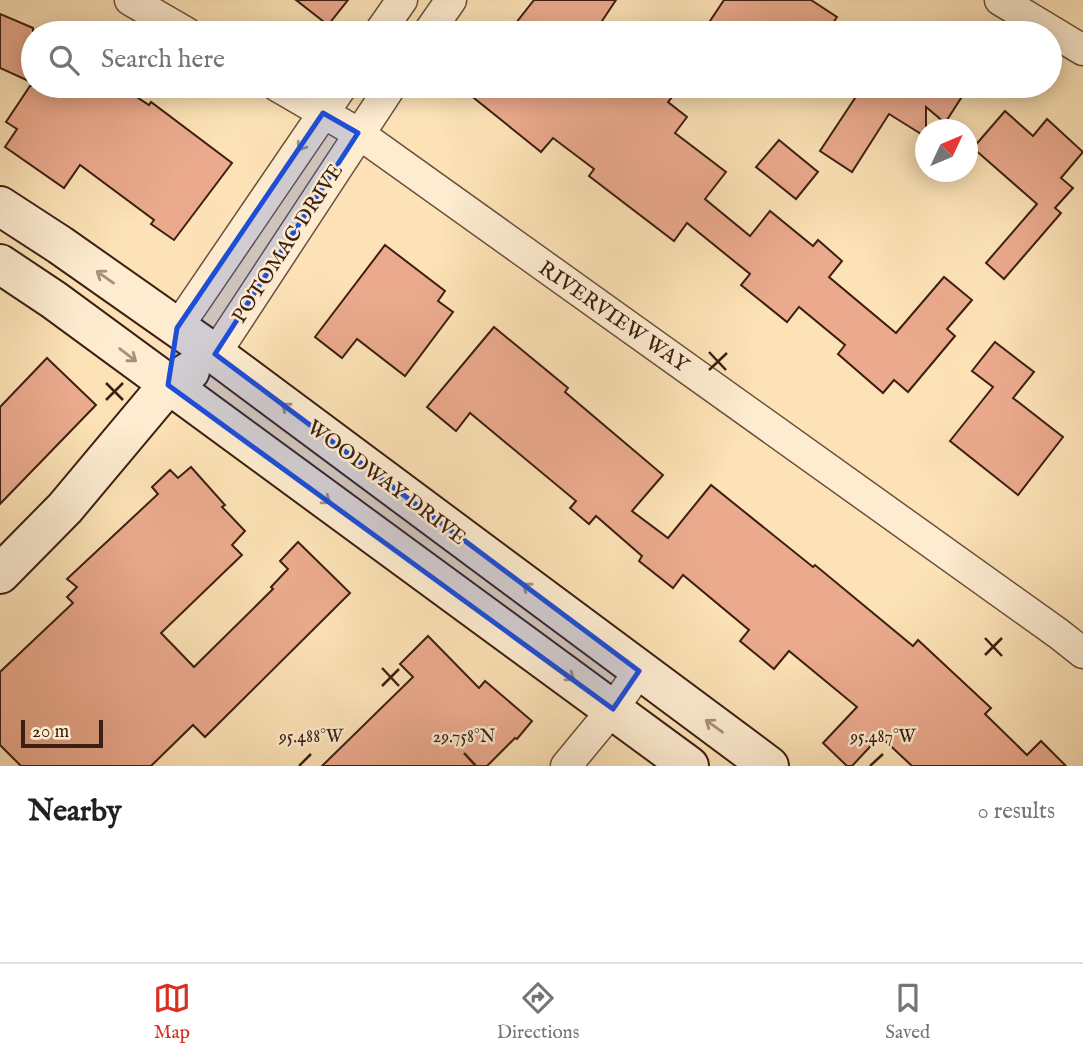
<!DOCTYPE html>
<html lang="en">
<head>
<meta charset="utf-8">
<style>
	:root { --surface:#fff; --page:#f2f2f2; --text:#202124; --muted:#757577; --line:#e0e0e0; --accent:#d93025 }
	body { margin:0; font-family:"IM FELL English",serif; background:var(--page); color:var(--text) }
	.compass { position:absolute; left:915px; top:119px; width:63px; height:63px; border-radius:50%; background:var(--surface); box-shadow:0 4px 18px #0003; rotate:46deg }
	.scale { position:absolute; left:21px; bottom:18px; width:82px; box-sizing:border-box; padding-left:7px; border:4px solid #3c1f12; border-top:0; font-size:19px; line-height:24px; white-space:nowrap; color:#3c1f12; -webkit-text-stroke:5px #fdecd0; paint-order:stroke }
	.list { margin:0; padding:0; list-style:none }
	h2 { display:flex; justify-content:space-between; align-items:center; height:91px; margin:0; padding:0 28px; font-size:30px }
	h2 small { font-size:23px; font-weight:400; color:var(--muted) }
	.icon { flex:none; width:38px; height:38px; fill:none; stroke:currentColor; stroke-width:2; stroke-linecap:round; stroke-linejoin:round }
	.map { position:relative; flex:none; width:1083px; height:766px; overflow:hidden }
	.search { position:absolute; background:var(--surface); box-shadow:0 4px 18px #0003; left:21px; right:21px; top:21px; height:77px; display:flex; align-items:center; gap:18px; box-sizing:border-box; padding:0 24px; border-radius:38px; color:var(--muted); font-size:26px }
	.sheet { height:196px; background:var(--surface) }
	nav { display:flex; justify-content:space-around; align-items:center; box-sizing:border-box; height:98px; border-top:2px solid var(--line); background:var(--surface); font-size:19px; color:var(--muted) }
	nav a { display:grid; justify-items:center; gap:4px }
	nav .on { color:var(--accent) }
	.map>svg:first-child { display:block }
	.building { fill:#ebaa8d; stroke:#3c1f12; stroke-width:2 }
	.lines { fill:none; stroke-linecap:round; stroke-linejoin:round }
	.street-casing { stroke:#6c503b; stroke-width:33 }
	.secondary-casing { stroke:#3c1f12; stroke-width:42 }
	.street { stroke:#fdecd0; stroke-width:30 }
	.secondary { stroke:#fdecd0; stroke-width:38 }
	.oneway { stroke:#a6907a }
	.marked { fill:#1d4ed8; fill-opacity:0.2; stroke:#1d4ed8; stroke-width:5; stroke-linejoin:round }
	.ticks { fill:none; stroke:#3c1f12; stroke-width:2.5 }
	.labels { text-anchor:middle; stroke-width:5; stroke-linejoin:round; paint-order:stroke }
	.street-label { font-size:21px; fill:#3c1f12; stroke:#fdecd0 }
	.ticks-label { font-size:18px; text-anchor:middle; fill:#3c1f12; stroke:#fdecd0; stroke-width:5; stroke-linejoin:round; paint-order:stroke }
</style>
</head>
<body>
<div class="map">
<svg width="1083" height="766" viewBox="0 0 1083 766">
	<rect width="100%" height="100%" fill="#fce2b6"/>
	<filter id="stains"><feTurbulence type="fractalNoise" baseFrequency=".00286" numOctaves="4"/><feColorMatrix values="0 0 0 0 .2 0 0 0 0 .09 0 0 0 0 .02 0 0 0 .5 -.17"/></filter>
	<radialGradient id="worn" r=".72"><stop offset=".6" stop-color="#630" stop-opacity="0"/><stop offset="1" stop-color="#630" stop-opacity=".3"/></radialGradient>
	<g class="building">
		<path d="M296 0H348L328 25Z"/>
		<path d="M534 0H616L594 33H508Z"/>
		<path d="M724 0H811L837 17 826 33H702Z"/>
		<path d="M0 14 33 28V83L0 68Z"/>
		<path d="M30 86H120L149 105 151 102 232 163 174 240 151 224 154 220 80 165 64 188 5 147 17 129 6 122Z"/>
		<path d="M459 86H681L668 102 687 117 675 133 726 172 705 199 750 236 770 211 813 246 818 240 842 261 829 277 896 333 944 277 972 300 947 329 955 336 908 392 894 380 883 393 838 354 845 345 799 307 787 322 741 285 750 274 687 223 674 241 589 176 594 169 553 138 541 152Z"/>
		<path d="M863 86H948L963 95 945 123 926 107V137L889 114 852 172 820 151Z"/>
		<path d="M1005 111 1033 136 1047 119 1083 152 1061 178 1073 188 1055 208 1061 213 1004 279 986 263 1037 204 973 148Z"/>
		<path d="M779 140 818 172 796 199 756 167Z"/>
		<path d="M385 245 445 291 438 301 453 312 405 376 357 339 342 358 315 337Z"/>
		<path d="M494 327 568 388 565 392 663 475 632 511 668 538 711 485 813 567 815 565 913 646 918 640 991 708 985 714 1027 755 1041 741 1066 766H912L880 736 852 766H847L823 743 857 707 789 651 774 669 740 641 749 630 683 575 673 588 639 561 642 556 596 516 589 524 570 508 576 501 470 413 456 431 427 407Z"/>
		<path d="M995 342 1034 372 1013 398 1063 437 1018 495 950 441 993 387 972 371Z"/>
		<path d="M47 358 96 405 0 504V407Z"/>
		<path d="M191 467 225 505 222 507 245 531 232 545 242 555 161 633 194 667 273 589 271 587 288 569 280 561 298 542 350 593 205 737 193 725 151 766H21L0 745V672L73 603 67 597 77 587 67 579 158 494 152 487 170 470 178 478Z"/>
		<path d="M428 636 479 688 485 681 532 721 517 739 515 738 487 766H322L413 677 400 664Z"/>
	</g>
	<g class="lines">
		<defs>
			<g id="street">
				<path d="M130 0 187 33"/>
				<path d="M1000 0 1083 50"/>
				<path d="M379 33 402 0"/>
				<path d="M428 33 451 0"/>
				<path d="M277 86 358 133 1059 634 1083 653"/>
				<path d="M177 328 342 86"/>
				<path d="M215 354 391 86"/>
				<path d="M566 766 613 709 639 671"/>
			</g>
			<g id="secondary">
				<path d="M0 206 60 245 215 354 769 766"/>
				<path d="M0 264 54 300 689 766"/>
				<path d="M0 574 65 508 168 385 190 371"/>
			</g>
		</defs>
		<use href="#street" class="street-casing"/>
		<use href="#secondary" class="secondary-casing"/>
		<use href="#street" class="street"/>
		<use href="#secondary" class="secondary"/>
	</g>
	<defs><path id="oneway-shaft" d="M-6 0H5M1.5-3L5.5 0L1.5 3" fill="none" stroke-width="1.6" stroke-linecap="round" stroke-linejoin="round" transform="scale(1.75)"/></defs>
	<g class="oneway">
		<use href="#oneway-shaft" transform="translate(304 142) rotate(124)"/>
		<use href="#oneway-shaft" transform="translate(105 277) rotate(-145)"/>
		<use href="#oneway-shaft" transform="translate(128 355) rotate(37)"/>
		<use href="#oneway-shaft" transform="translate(290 410) rotate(-143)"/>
		<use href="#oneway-shaft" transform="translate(322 497) rotate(36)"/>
		<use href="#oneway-shaft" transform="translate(531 590) rotate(-143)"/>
		<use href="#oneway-shaft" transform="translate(566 674) rotate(36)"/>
		<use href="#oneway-shaft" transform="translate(714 726) rotate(-144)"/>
	</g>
	<path class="marked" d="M323 113 358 133 215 354 639 671 613 709 168 385 177 328Z"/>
	<path class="ticks" d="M709 352 726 370M709 370 727 353M106 383 123 400M106 400 123 383M985 638 1002 656M985 655 1002 638M382 668 399 686M382 686 399 669M464 753 476 766M299 766 311 754M870 766 883 754"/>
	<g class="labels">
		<g class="street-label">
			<text transform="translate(287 243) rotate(-57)" y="7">POTOMAC DRIVE</text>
			<text transform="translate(614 316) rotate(35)" y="7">RIVERVIEW WAY</text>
			<text transform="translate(387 482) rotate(37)" y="7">WOODWAY DRIVE</text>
		</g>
	</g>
	<g class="ticks-label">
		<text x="464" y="742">29.758°N</text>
		<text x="311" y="742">95.488°W</text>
		<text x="883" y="742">95.487°W</text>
	</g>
	<rect width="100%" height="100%" filter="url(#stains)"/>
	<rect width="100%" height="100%" fill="url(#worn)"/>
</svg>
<svg class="compass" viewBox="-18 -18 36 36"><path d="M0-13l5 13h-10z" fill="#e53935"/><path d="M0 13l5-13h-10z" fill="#757577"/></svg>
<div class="scale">20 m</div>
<div class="search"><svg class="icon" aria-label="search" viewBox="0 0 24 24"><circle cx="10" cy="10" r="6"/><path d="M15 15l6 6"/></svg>Search here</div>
</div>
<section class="sheet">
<h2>Nearby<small>0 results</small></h2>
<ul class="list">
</ul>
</section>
<nav>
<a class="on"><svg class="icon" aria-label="map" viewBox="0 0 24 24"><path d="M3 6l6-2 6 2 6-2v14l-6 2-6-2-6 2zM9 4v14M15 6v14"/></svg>Map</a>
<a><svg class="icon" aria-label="directions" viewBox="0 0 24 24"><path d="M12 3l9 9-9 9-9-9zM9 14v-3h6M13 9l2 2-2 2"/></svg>Directions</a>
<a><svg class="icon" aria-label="saved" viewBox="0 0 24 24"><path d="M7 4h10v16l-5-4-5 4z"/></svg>Saved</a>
</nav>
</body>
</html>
